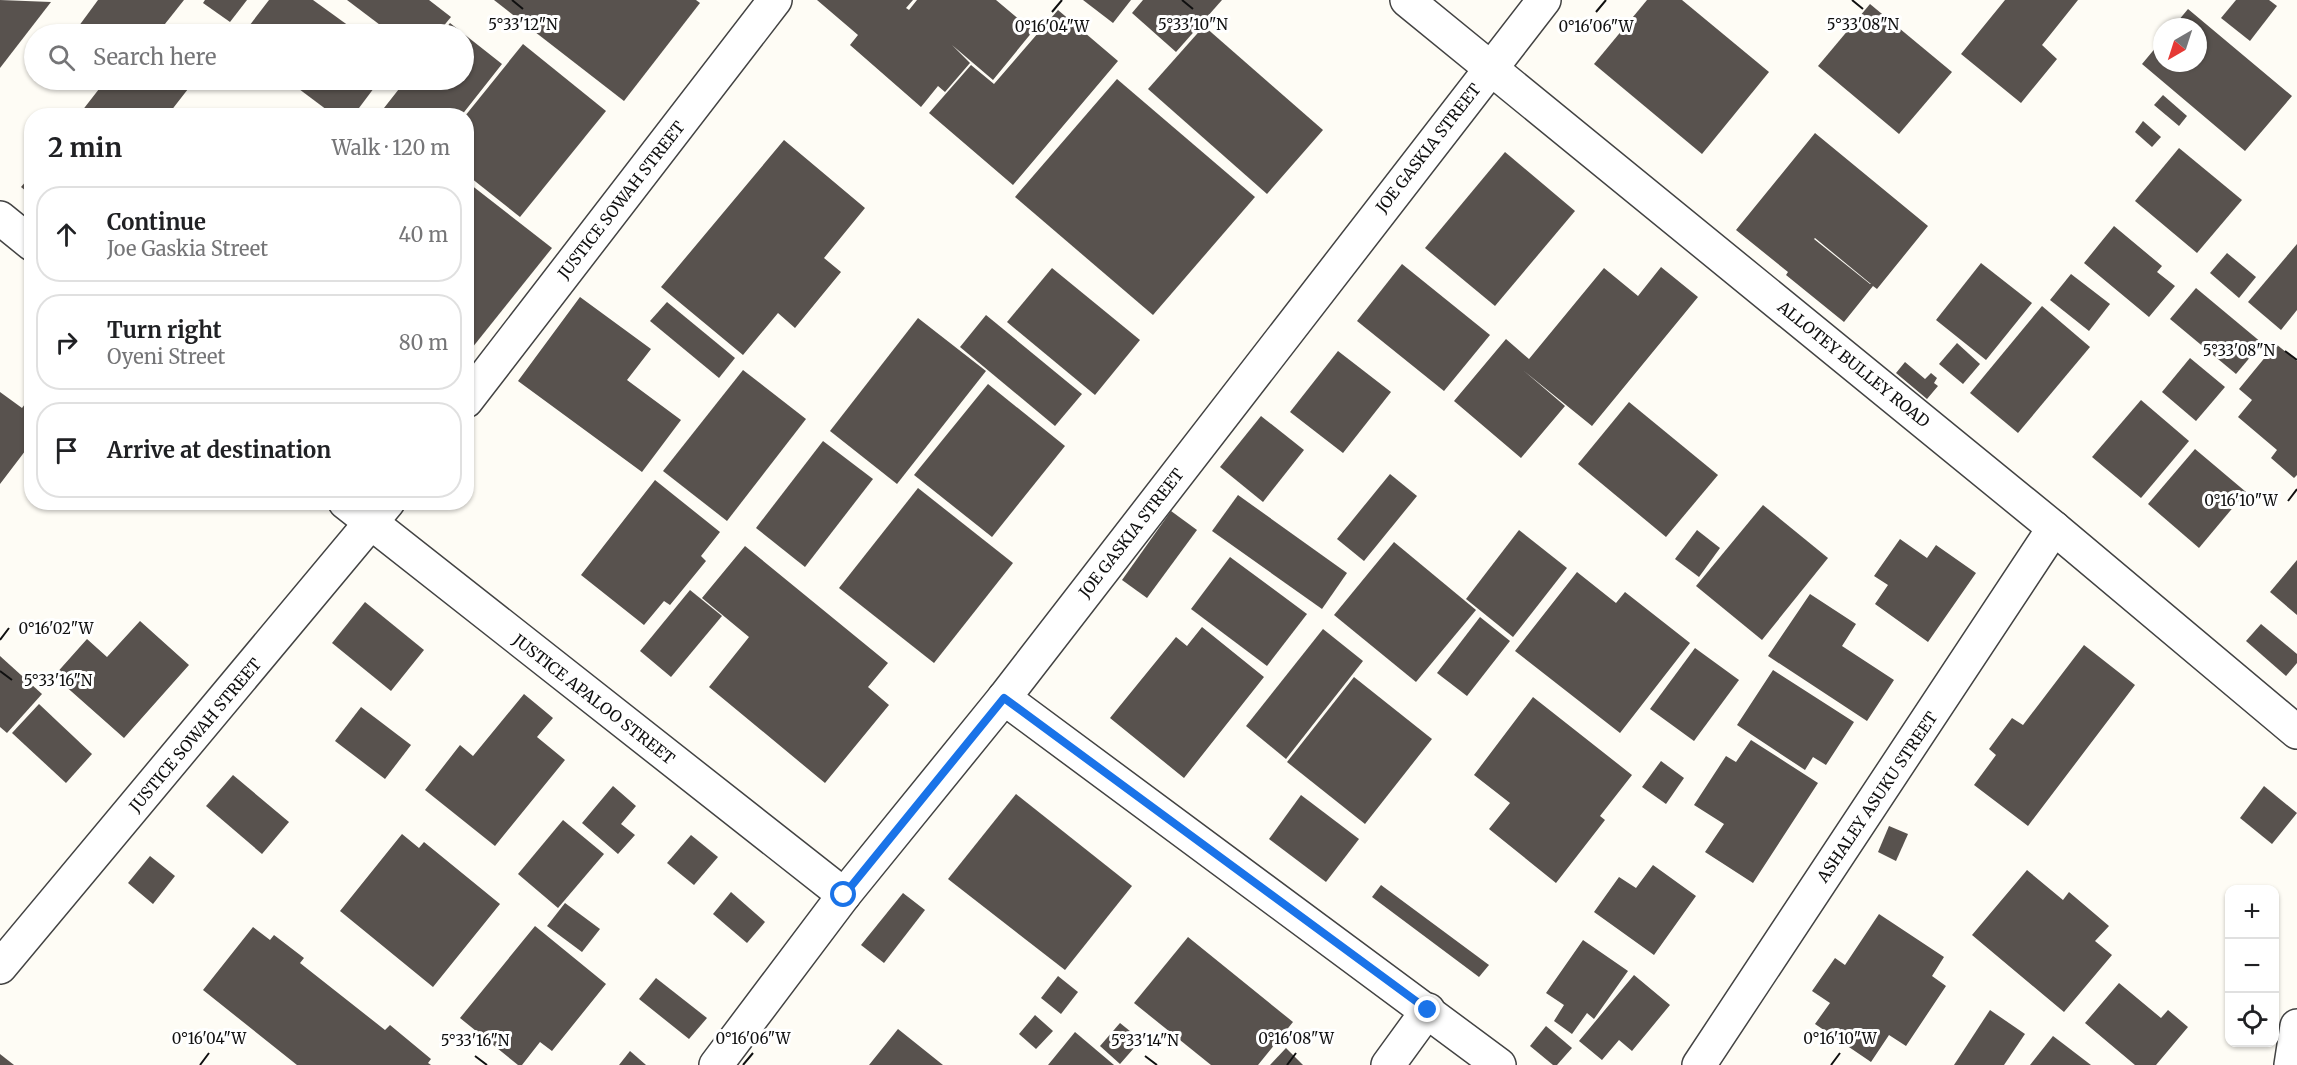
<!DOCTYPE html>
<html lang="en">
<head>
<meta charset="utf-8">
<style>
	:root { --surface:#fff; --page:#f2f2f2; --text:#202124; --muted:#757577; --line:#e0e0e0 }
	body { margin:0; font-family:Merriweather,serif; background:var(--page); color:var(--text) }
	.controls { position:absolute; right:18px; bottom:18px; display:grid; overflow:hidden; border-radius:12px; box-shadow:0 2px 4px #0004 }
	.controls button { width:54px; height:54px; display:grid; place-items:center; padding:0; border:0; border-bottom:2px solid var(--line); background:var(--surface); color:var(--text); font:30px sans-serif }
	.compass { position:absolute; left:2153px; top:18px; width:54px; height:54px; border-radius:50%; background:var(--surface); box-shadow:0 2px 4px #0004; rotate:219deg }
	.stop { position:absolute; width:18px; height:18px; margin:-14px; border:4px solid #1a73e8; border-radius:50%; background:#fff }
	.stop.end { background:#1a73e8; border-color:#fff; box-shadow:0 2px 6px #0008 }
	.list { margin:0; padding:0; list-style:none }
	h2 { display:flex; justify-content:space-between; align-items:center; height:78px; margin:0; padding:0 24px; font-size:26px }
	h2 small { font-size:20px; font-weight:400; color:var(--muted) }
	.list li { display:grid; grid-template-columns:39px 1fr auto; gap:18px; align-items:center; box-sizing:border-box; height:96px; margin:0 12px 12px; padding:0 12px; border:2px solid var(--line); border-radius:24px }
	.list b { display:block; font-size:22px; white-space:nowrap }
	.list p { margin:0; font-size:20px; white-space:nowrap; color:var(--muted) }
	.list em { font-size:20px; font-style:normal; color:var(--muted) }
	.icon { flex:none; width:33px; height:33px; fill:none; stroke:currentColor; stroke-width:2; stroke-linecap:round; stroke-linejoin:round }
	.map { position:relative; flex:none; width:2297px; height:1065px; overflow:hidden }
	.search { position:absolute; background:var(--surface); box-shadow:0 2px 4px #0004; left:24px; top:24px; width:450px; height:66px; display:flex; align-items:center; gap:15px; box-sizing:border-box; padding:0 21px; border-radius:33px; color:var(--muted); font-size:22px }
	.panel { position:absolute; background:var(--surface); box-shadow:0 2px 4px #0004; left:24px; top:108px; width:450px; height:402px; border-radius:24px }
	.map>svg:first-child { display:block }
	.building { fill:#58524e; fill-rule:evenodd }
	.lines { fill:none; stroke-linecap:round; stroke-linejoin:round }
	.minor-casing { stroke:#434343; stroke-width:36 }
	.minor { stroke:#fff; stroke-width:33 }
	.route { stroke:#1a73e8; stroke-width:8 }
	.ticks { fill:none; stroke:#101010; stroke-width:2 }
	.labels { text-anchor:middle; stroke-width:6; stroke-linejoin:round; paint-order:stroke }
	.street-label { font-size:16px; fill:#101010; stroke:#fff }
	.ticks-label { font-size:15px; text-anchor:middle; fill:#101010; stroke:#fff; stroke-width:6; stroke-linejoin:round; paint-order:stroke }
</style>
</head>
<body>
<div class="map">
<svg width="2297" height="1065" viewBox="0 0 2297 1065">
	<rect width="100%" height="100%" fill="#fefcf5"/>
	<g class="building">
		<path d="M0 0 51 2 0 68Z"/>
		<path d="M98 0H184L157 34H73Z"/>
		<path d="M205 0H247L230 22 203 3Z"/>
		<path d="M269 0H313L360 34H243Z"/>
		<path d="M347 0H429L451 17 437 34H392Z"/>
		<path d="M494 0H696L700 3 624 101Z"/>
		<path d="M817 0H913L906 8 909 10 917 0H996L1033 31 993 80 952 45 970 63 945 92 938 86 921 107 850 45 858 35Z"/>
		<path d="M1083 0H1131L1113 23Z"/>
		<path d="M1143 0H1222L1176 52 1132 13Z"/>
		<path d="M1647 0H1682L1769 72 1702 154 1594 64Z"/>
		<path d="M2005 0H2078L2042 45 2057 59 2021 103 1961 54Z"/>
		<path d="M2236 0H2269L2277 6 2250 41 2221 18Z"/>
		<path d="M1870 4 1952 72 1899 134 1818 66Z"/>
		<path d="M2188 9 2292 96 2245 151 2142 64 2162 40V63H2198V27H2173Z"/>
		<path d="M1058 10 1118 61 1013 185 929 113 971 65 994 84Z"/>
		<path d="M450 23 502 64 461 116H393L384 108 406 80H464V34H441Z"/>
		<path d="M1204 26 1323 130 1267 194 1148 89Z"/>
		<path d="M523 44 606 111 520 217 466 174 465 116Z"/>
		<path d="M1117 79 1255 197 1153 315 1015 197Z"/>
		<path d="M106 80H116L124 86 129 80H195L167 116H78Z"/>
		<path d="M287 80H380L353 116H335Z"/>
		<path d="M2163 95 2187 116 2179 126 2154 105Z"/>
		<path d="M2143 121 2161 137 2152 147 2135 132Z"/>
		<path d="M1815 133 1928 226 1877 289 1873 286 1844 322 1786 275 1788 272 1736 230ZM1815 238 1871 284H1870L1814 239Z"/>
		<path d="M784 140 865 208 824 258 841 272 795 328 778 313 743 355 661 287Z"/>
		<path d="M2179 148 2242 200 2197 253 2135 201Z"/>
		<path d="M1505 152 1575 211 1495 306 1425 248Z"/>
		<path d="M32 174V196L21 187Z"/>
		<path d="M466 181 552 248 472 348 466 343Z"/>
		<path d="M2114 226 2162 266 2157 272 2175 286 2149 317 2084 263Z"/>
		<path d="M2297 244V310L2281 330 2248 302Z"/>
		<path d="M2227 253 2256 277 2239 298 2210 273Z"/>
		<path d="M1981 263 2032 303 1986 360 1936 320Z"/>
		<path d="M1402 264 1490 335 1444 391 1357 321Z"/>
		<path d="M1661 267 1698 297 1592 426 1524 371 1565 406 1521 458 1454 401 1506 339 1529 359 1604 268 1638 296Z"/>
		<path d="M1052 268 1140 340 1095 395 1007 322Z"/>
		<path d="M2071 274 2110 304 2089 331 2050 300Z"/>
		<path d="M2196 288 2262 343 2236 374 2170 319Z"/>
		<path d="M580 297 651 349 627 380 681 420 642 472 518 381Z"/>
		<path d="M667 302 735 358 719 378 650 321Z"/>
		<path d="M2042 306 2090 347 2018 433 1970 393Z"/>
		<path d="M986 315 1082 394 1055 426 960 347Z"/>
		<path d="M918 318 986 371 897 484 830 431Z"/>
		<path d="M1957 343 1980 364 1963 384 1939 364Z"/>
		<path d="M2276 344 2297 361V475L2294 478 2271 458 2277 450 2238 417 2252 400 2239 389Z"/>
		<path d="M1338 351 1391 392 1343 453 1290 412Z"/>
		<path d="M2190 358 2225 387 2196 421 2162 392Z"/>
		<path d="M1905 362 1925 379 1931 373 1937 378 1934 383 1938 386 1927 399 1896 373Z"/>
		<path d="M743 370 806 419 727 521 663 471Z"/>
		<path d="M988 384 1065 446 992 537 914 475Z"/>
		<path d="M0 392 22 408 28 400 32 403V442L0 484Z"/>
		<path d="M2141 400 2189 441 2141 498 2092 457Z"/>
		<path d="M1629 402 1718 475 1666 537 1578 464Z"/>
		<path d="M1261 416 1304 450 1263 502 1220 467Z"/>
		<path d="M823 441 873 479 805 567 756 528Z"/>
		<path d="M2195 449 2246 492 2199 548 2148 504Z"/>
		<path d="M1390 474 1417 496 1364 561 1337 539Z"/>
		<path d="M655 480 720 532 701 556 706 561 670 605 664 601 644 625 581 575Z"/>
		<path d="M918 488 1013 563 934 663 839 588Z"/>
		<path d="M1238 495 1347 573 1322 609 1212 531Z"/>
		<path d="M1763 505 1828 558 1762 640 1696 586Z"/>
		<path d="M1171 511 1197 530 1147 598 1122 580Z"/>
		<path d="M1519 530 1567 568 1513 637 1466 599Z"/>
		<path d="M1697 530 1720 548 1699 577 1675 559Z"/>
		<path d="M1900 539 1927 558 1936 545 1976 573 1928 642 1875 604 1888 585 1874 576Z"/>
		<path d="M1394 542 1476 610 1416 682 1334 615Z"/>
		<path d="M745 546 888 663 868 687 889 705 825 783 709 687 749 637 702 598Z"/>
		<path d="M1230 557 1307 614 1267 666 1191 609Z"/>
		<path d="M2297 560V615L2270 592Z"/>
		<path d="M1577 572 1616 603 1625 592 1690 643 1620 733 1515 651Z"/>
		<path d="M690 590 722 616 671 677 640 651Z"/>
		<path d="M1810 594 1856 624 1842 646 1894 680 1867 721 1768 656Z"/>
		<path d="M365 602 424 650 391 691 332 643Z"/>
		<path d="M1480 617 1510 641 1467 696 1437 673Z"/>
		<path d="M140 621 189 665 124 738 54 676 87 639 107 657Z"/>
		<path d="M2261 624 2297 654V663L2286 676 2246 641Z"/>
		<path d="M1202 627 1264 677 1184 778 1110 718 1176 637 1187 646Z"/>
		<path d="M1323 629 1363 661 1286 759 1246 726Z"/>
		<path d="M2084 645 2135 685 2028 826 1974 785 1996 755 1989 749 2012 718 2023 725Z"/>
		<path d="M1695 648 1739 680 1694 741 1650 709Z"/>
		<path d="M0 656 42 694 7 733 0 727Z"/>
		<path d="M1773 670 1854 722 1826 765 1813 757 1805 770 1737 725Z"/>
		<path d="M1354 677 1432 739 1365 824 1287 762Z"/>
		<path d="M524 694 553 718 537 737 565 760 495 846 425 790 460 745 473 756Z"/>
		<path d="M1533 697 1632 775 1600 816 1605 820 1556 883 1489 829 1510 803 1474 775Z"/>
		<path d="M39 704 92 754 66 783 12 733Z"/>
		<path d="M361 707 411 745 385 779 335 741Z"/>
		<path d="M1751 740 1818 783 1753 883 1705 852 1724 824 1694 805 1726 756 1736 762Z"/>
		<path d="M1661 761 1684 778 1666 804 1642 787Z"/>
		<path d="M233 775 289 822 262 854 206 806Z"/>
		<path d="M613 786 636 806 621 824 635 835 618 854 582 823Z"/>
		<path d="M2264 786 2297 813 2272 844 2240 818Z"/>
		<path d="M1016 794 1132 886 1065 970 948 879Z"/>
		<path d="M1301 795 1359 839 1326 882 1269 839Z"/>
		<path d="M563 820 604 854 558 908 518 874Z"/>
		<path d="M1889 826 1908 834 1896 861 1878 852Z"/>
		<path d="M402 834 419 848 424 842 500 904 433 987 340 911Z"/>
		<path d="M691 835 718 857 694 885 667 863Z"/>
		<path d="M150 856 175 876 153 904 128 883Z"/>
		<path d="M1653 865 1696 896 1654 955 1594 912 1619 877 1636 888Z"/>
		<path d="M2027 870 2063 900 2069 892 2109 926 2095 941 2112 955 2064 1012 1972 935Z"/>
		<path d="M1381 885 1489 965 1479 977 1372 897Z"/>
		<path d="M731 892 765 922 747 943 713 914Z"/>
		<path d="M903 893 925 910 884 963 861 945Z"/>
		<path d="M565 903 600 929 582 952 547 926Z"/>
		<path d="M1879 914 1944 957 1932 976 1946 986 1906 1046 1889 1035 1871 1062 1815 1024 1830 1003 1812 991 1835 958 1845 965Z"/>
		<path d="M535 926 606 984 552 1051 540 1042 522 1065H518L460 1018Z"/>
		<path d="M253 927 270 940 274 935 304 958 300 963 385 1030 390 1025 431 1059 428 1063 431 1065H297L203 990Z"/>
		<path d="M1188 937 1293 1022 1258 1065H1211L1134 1003Z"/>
		<path d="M1583 940 1628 971 1594 1019 1587 1013 1572 1034 1554 1021 1564 1005 1546 993Z"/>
		<path d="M1634 975 1670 1005 1632 1051 1619 1040 1602 1060 1579 1041Z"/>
		<path d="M1058 976 1078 992 1061 1014 1041 998Z"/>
		<path d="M656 978 707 1018 689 1039 639 999Z"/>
		<path d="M2119 983 2161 1018 2168 1010 2188 1027 2156 1065H2135L2085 1023Z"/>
		<path d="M1990 1010 2025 1034 2004 1065H1954Z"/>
		<path d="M1035 1015 1053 1031 1036 1049 1019 1034Z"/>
		<path d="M1120 1023 1141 1040 1120 1064 1100 1046Z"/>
		<path d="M1546 1026 1572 1048 1557 1065H1553L1530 1046Z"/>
		<path d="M898 1029 943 1065H869Z"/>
		<path d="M1075 1032 1114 1065H1048Z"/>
		<path d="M2053 1036 2091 1065H2030Z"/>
		<path d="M1286 1048 1303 1065H1270Z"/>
		<path d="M630 1051 646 1065H619Z"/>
		<path d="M0 1054 14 1065H0Z"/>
	</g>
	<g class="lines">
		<defs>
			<g id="minor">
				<path d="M1407 0 2054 528 2297 732"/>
				<path d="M0 218 32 244"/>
				<path d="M466 401 775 0"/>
				<path d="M345 502 844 895"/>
				<path d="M1004 698 1499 1065"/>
				<path d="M0 967 388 502"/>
				<path d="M716 1065 844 895 1004 698 1544 0"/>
				<path d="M1388 1065 1428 1010"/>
				<path d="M1699 1065 2054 528"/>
				<path d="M2291 1065 2297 1026"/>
			</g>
		</defs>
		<use href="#minor" class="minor-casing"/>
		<use href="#minor" class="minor"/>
	</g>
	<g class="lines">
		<path class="route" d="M844 895 1004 698 1428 1010"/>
	</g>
	<path class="ticks" d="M512 0 523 9M1182 0 1193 9M1852 0 1863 9M1052 12 1062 0M1596 12 1606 0M2285 351 2297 360M2288 501 2297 489M0 640 9 628M0 671 12 680M475 1056 487 1065M1145 1056 1157 1065M200 1065 209 1053M743 1065 753 1053M1287 1065 1296 1053M1831 1065 1840 1053"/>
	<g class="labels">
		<g class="street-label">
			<text transform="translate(1428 148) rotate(-52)" y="6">JOE GASKIA STREET</text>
			<text transform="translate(621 200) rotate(-52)" y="6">JUSTICE SOWAH STREET</text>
			<text transform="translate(1854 364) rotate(39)" y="6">ALLOTEY BULLEY ROAD</text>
			<text transform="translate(1131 533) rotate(-52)" y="6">JOE GASKIA STREET</text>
			<text transform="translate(594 699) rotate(38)" y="6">JUSTICE APALOO STREET</text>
			<text transform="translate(195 735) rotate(-50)" y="6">JUSTICE SOWAH STREET</text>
			<text transform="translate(1877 797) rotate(-56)" y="6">ASHALEY ASUKU STREET</text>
		</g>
	</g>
	<g class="ticks-label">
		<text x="523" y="30">5°33'12"N</text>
		<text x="1193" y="30">5°33'10"N</text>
		<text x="1863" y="30">5°33'08"N</text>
		<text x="1052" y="32">0°16'04"W</text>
		<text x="1596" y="32">0°16'06"W</text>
		<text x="2239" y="356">5°33'08"N</text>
		<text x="2241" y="506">0°16'10"W</text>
		<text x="56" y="634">0°16'02"W</text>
		<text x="58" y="686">5°33'16"N</text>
		<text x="209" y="1044">0°16'04"W</text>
		<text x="753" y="1044">0°16'06"W</text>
		<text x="1296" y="1044">0°16'08"W</text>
		<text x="1840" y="1044">0°16'10"W</text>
		<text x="475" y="1046">5°33'16"N</text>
		<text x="1145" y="1046">5°33'14"N</text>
	</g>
</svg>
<div class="controls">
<button>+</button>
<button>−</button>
<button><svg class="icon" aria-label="locate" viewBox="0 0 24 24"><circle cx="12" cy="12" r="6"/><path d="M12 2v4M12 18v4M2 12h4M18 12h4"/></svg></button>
</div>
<svg class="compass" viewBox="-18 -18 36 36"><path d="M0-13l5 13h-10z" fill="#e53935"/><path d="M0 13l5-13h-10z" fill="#757577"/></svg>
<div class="stop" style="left:844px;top:895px"></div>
<div class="stop end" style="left:1428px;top:1010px"></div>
<div class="search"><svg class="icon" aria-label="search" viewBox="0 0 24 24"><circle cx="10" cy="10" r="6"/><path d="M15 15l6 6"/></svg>Search here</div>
<section class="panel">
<h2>2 min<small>Walk · 120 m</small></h2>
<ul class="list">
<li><svg class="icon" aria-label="ahead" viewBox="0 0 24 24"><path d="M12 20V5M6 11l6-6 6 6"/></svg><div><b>Continue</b><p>Joe Gaskia Street</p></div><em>40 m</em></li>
<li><svg class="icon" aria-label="right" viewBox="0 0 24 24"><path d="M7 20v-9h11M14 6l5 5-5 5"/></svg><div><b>Turn right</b><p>Oyeni Street</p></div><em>80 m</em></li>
<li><svg class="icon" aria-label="arrive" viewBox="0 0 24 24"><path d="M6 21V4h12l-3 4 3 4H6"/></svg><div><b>Arrive at destination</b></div></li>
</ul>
</section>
</div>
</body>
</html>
